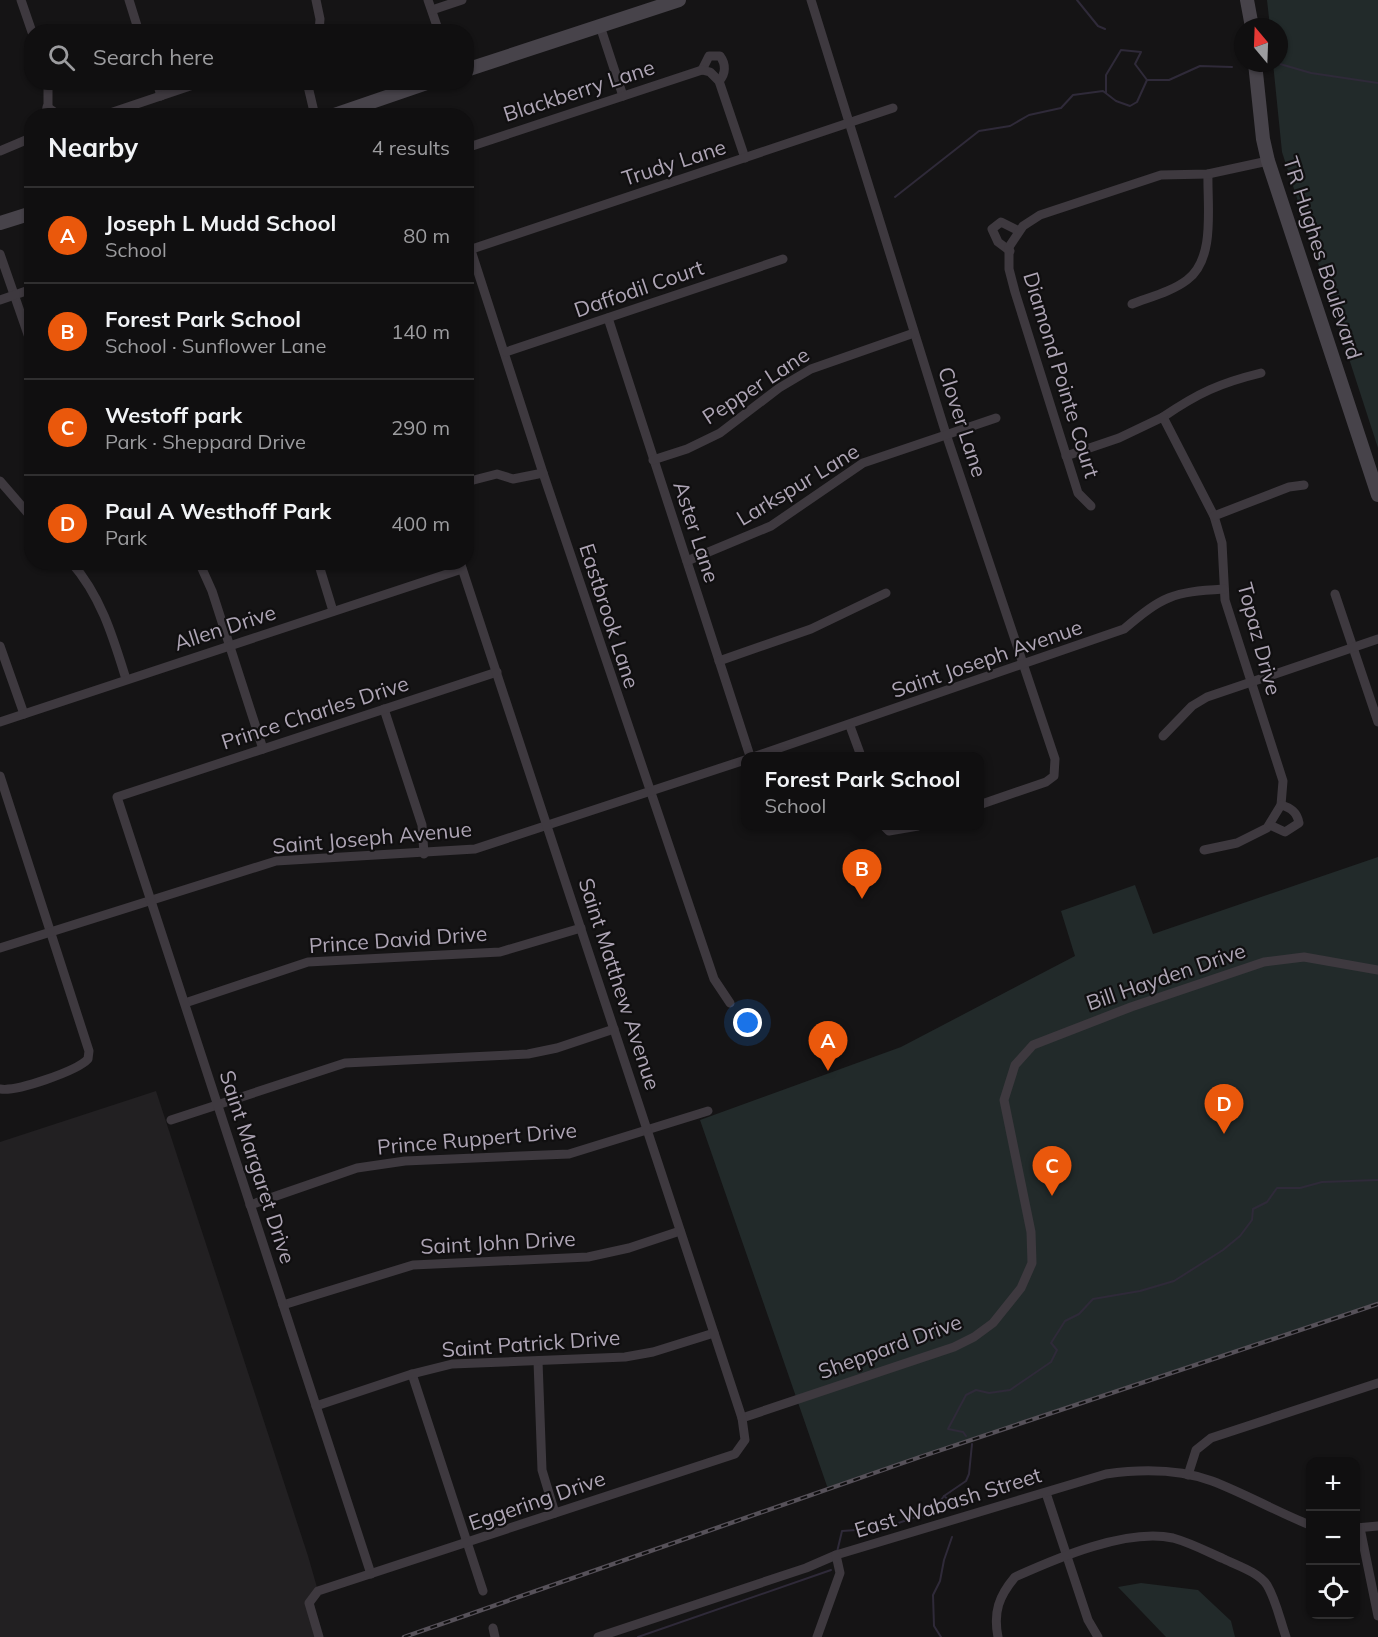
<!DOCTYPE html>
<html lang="en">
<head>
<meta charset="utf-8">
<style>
	:root { --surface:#100f10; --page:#1e1d1e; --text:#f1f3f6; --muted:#9c9c9f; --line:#302f30; --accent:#ea580c }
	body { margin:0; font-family:Mulish,sans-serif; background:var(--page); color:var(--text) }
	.controls { position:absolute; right:18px; bottom:18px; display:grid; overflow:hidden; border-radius:12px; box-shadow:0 2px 4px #0004 }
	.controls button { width:54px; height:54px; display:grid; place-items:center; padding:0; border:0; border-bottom:2px solid var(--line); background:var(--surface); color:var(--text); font:30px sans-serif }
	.compass { position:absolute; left:1234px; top:18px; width:54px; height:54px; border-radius:50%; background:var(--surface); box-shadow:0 2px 4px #0004; rotate:341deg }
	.you { position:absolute; left:748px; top:1023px; width:21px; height:21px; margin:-15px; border:4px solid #fff; border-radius:50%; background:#1a73e8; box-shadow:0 0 0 9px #1a73e833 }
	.badge { display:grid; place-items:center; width:39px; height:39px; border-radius:50%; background:var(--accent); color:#fff; font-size:20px; font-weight:700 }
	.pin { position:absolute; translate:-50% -50px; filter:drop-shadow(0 2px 3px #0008) }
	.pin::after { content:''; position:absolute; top:32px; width:21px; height:18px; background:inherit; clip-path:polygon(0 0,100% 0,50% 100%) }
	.popup { position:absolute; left:741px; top:752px; width:243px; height:78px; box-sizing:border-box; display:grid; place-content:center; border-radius:12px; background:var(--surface); filter:drop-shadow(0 2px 4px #0005); font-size:20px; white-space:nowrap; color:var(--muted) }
	.popup b { font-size:22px; color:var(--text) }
	.popup::after { content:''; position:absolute; left:50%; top:100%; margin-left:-12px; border:12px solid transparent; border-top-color:var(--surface) }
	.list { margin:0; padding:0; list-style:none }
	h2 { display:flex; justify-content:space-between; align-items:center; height:78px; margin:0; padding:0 24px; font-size:26px }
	h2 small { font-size:20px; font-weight:400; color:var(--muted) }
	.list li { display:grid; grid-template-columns:39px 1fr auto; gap:18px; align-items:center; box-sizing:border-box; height:96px; padding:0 24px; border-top:2px solid var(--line) }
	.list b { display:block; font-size:22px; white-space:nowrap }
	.list p { margin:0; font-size:20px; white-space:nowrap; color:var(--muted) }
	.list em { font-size:20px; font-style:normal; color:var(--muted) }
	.icon { flex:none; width:33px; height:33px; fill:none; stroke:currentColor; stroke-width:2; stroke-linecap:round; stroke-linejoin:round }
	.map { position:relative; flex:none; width:1378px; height:1637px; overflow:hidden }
	.search { position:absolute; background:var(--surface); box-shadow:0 2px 4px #0004; left:24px; top:24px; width:450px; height:66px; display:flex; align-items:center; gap:15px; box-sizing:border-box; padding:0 21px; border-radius:24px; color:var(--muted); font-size:22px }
	.panel { position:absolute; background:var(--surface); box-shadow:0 2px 4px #0004; left:24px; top:108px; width:450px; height:462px; border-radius:24px }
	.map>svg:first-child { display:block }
	.built { fill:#222022 }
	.green { fill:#222a2a }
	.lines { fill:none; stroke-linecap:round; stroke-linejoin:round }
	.stream { stroke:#2f2a39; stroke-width:2 }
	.street { stroke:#3e393f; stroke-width:9 }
	.secondary { stroke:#47434a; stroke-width:14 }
	.rail-casing { stroke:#565159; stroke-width:4.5 }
	.rail { stroke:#100f10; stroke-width:2; stroke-dasharray:7; stroke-linecap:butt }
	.labels { text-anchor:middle; stroke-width:4.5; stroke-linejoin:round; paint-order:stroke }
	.street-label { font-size:21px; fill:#aea5b5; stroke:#100f10 }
</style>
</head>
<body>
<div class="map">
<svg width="1378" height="1637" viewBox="0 0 1378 1637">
	<rect width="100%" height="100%" fill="#151415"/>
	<path class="built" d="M156 1091 308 1556 318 1591 313 1596 319 1637H0V1142Z"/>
	<g class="green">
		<path d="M1267 0H1378V448L1282 152 1273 63H1279V27H1270Z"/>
		<path d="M1378 857V1305L828 1489 700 1120 901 1047 1075 956 1061 911 1135 885 1153 934Z"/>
		<path d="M1141 1583 1198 1590 1231 1621 1235 1637H1166L1118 1587Z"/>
	</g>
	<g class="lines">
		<g class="stream">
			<path d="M1077 0 1098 26 1105 29"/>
			<path d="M1280 64 1311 73 1378 83"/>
			<path d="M1106 93V75L1121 50 1141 52 1135 64 1147 80"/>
			<path d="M895 197 979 131 1010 126 1029 115 1061 108 1073 95 1103 91 1116 101 1130 106 1137 102 1147 80H1169L1200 66 1232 67"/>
			<path d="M966 1436 963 1432 948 1429 966 1395 976 1390 989 1393 1010 1390 1051 1362 1057 1350 1051 1343 1065 1321 1079 1314 1093 1299 1140 1291 1174 1281 1223 1250 1240 1236 1252 1220 1253 1209 1267 1202 1277 1188H1300L1322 1182 1378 1180"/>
			<path d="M944 1496 954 1504"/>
			<path d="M837 1552 842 1531 884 1528 933 1511 944 1496 966 1481 969 1474 972 1444"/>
			<path d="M638 1637 831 1570"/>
			<path d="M941 1637 934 1626 933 1595 940 1581 944 1560 952 1537"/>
		</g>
		<g class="street">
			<path d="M21 0 32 32"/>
			<path d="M129 0 139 32"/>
			<path d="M316 0 320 19 319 32"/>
			<path d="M428 0 439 32"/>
			<path d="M811 0 946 434 1055 759 1054 776 1046 782 979 805"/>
			<path d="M432 10 462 0"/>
			<path d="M600 26 623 96"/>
			<path d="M702 70 709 56H720C726 64 726 74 719 81"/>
			<path d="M157 82 161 96"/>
			<path d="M307 82 315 116"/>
			<path d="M47 107 60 116"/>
			<path d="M113 112 202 82"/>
			<path d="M45 116 48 105V82"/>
			<path d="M466 148 702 70 710 72 719 81 745 158"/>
			<path d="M0 151 26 140 32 135"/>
			<path d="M466 235 543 473 714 979 730 1003"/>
			<path d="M466 251 893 108"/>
			<path d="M1010 251 998 242 992 229 1001 222 1019 231"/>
			<path d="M0 254 32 346"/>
			<path d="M0 300 32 289"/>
			<path d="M1132 304C1150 297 1171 292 1187 280 1216 259 1207 205 1208 174"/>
			<path d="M608 318 750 756"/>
			<path d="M506 352 783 259"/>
			<path d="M1163 417C1198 393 1220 383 1261 373"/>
			<path d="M1066 456 1119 438 1163 417 1214 516 1222 543 1225 600 1283 781 1281 805 1267 828 1237 843 1204 850"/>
			<path d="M653 460 687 449 720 433 779 388 811 369 914 333"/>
			<path d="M0 481 32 518"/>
			<path d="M466 482 497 474 513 479 543 473"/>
			<path d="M1091 506 1078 493 1015 292 1009 269V247L1023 226 1040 215 1161 175 1208 174 1268 161"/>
			<path d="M1214 516 1289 487 1304 485"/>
			<path d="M687 561 771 526 863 463 996 418"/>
			<path d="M71 562C101 596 113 637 126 679"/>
			<path d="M199 562 212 591 263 749"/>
			<path d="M318 562 333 611"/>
			<path d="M1335 594 1378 722"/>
			<path d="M0 646 24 714"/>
			<path d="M719 661 811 629 886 593"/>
			<path d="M384 709 422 825 424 854"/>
			<path d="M0 722 462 569"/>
			<path d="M850 726 861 756"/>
			<path d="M1163 736 1192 706 1207 697 1378 639"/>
			<path d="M756 756 1124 629C1163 596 1172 592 1224 589"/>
			<path d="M0 776 89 1051 88 1059C77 1071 16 1092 0 1089"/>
			<path d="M1270 825 1285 832 1299 823C1297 812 1291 808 1281 805"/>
			<path d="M884 826 889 831 918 826"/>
			<path d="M0 948 276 861 475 849 745 760"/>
			<path d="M185 1003 308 962 500 952 581 928"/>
			<path d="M171 1120 345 1063 528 1054 557 1048 614 1029"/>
			<path d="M250 1205 357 1168 405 1161 569 1154 708 1111"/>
			<path d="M283 1305 413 1265 588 1257 629 1248 680 1231"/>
			<path d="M538 1361 542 1470 555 1513"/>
			<path d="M412 1374 483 1591"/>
			<path d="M316 1406 412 1374 452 1364 625 1357 653 1352 714 1333"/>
			<path d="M742 1418 954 1347 974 1337 993 1323 1021 1288 1032 1263 1031 1232 1004 1100 1015 1065 1033 1045 1131 1007 1264 962 1304 957 1378 970"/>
			<path d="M1188 1475 1196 1450 1211 1438 1378 1383"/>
			<path d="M1046 1493 1088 1620 1098 1637"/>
			<path d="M1356 1528 1378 1526"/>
			<path d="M1360 1528 1378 1616"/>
			<path d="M371 1574 117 797 497 672"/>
			<path d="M493 1628 495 1637"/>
			<path d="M319 1637 309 1603 318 1591 735 1454 745 1440 742 1418 460 562"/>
			<path d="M598 1637 806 1568 836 1555 1106 1474C1141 1469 1179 1469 1212 1481 1246 1494 1277 1512 1310 1525"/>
			<path d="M817 1637 840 1573 836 1555"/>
			<path d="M998 1637C993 1612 999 1596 1015 1577 1057 1558 1127 1528 1173 1538 1191 1543 1208 1552 1224 1559 1238 1566 1258 1572 1267 1585 1276 1600 1280 1620 1286 1637"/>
		</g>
		<g class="secondary">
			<path d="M1247 0 1252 27"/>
			<path d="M1255 63 1263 139 1268 161 1378 495"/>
			<path d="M466 70 679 0"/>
			<path d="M331 116 430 82"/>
			<path d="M0 223 32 213"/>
		</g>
		<defs>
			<path id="rail" d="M404 1637 920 1457 1378 1304"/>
		</defs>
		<use href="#rail" class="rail-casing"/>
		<use href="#rail" class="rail"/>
	</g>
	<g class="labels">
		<g class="street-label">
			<text transform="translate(579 91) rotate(-18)" y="7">Blackberry Lane</text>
			<text transform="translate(674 163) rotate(-18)" y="7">Trudy Lane</text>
			<text transform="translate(1322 258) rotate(72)" y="7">TR Hughes Boulevard</text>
			<text transform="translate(639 289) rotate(-19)" y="7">Daffodil Court</text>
			<text transform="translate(1061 375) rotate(73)" y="7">Diamond Pointe Court</text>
			<text transform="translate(756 386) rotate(-33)" y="7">Pepper Lane</text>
			<text transform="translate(962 422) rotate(72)" y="7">Clover Lane</text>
			<text transform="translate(798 485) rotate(-31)" y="7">Larkspur Lane</text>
			<text transform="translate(696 532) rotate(72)" y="7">Aster Lane</text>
			<text transform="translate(609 616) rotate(72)" y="7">Eastbrook Lane</text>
			<text transform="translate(225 628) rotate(-18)" y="7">Allen Drive</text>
			<text transform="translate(1259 639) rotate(75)" y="7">Topaz Drive</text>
			<text transform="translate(987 659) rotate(-19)" y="7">Saint Joseph Avenue</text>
			<text transform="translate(315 713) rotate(-18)" y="7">Prince Charles Drive</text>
			<text transform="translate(372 838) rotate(-5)" y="7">Saint Joseph Avenue</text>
			<text transform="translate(398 940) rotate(-4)" y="7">Prince David Drive</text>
			<text transform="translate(1166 977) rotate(-19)" y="7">Bill Hayden Drive</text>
			<text transform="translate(619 984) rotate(72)" y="7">Saint Matthew Avenue</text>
			<text transform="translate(477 1139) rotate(-5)" y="7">Prince Ruppert Drive</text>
			<text transform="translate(257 1167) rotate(72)" y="7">Saint Margaret Drive</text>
			<text transform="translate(498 1243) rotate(-3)" y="7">Saint John Drive</text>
			<text transform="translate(531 1344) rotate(-4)" y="7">Saint Patrick Drive</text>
			<text transform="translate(890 1347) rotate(-20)" y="7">Sheppard Drive</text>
			<text transform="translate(537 1501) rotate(-19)" y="7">Eggering Drive</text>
			<text transform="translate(948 1503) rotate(-17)" y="7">East Wabash Street</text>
		</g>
	</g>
</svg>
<div class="controls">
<button>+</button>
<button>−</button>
<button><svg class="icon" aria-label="locate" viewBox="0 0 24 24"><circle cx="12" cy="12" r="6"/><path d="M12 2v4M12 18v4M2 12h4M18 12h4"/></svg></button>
</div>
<svg class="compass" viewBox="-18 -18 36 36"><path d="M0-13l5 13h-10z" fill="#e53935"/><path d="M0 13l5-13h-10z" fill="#9c9c9f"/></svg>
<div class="you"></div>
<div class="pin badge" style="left:828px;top:1071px">A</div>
<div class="pin badge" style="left:862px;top:899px">B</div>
<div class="popup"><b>Forest Park School</b>School</div>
<div class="pin badge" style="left:1052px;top:1196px">C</div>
<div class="pin badge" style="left:1224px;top:1134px">D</div>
<div class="search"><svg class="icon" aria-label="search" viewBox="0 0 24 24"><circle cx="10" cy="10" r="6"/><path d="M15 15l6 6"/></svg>Search here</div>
<section class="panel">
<h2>Nearby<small>4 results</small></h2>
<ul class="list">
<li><span class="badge">A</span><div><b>Joseph L Mudd School</b><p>School</p></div><em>80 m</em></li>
<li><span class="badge">B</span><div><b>Forest Park School</b><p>School · Sunflower Lane</p></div><em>140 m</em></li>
<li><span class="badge">C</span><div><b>Westoff park</b><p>Park · Sheppard Drive</p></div><em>290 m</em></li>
<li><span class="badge">D</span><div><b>Paul A Westhoff Park</b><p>Park</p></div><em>400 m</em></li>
</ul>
</section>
</div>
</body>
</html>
